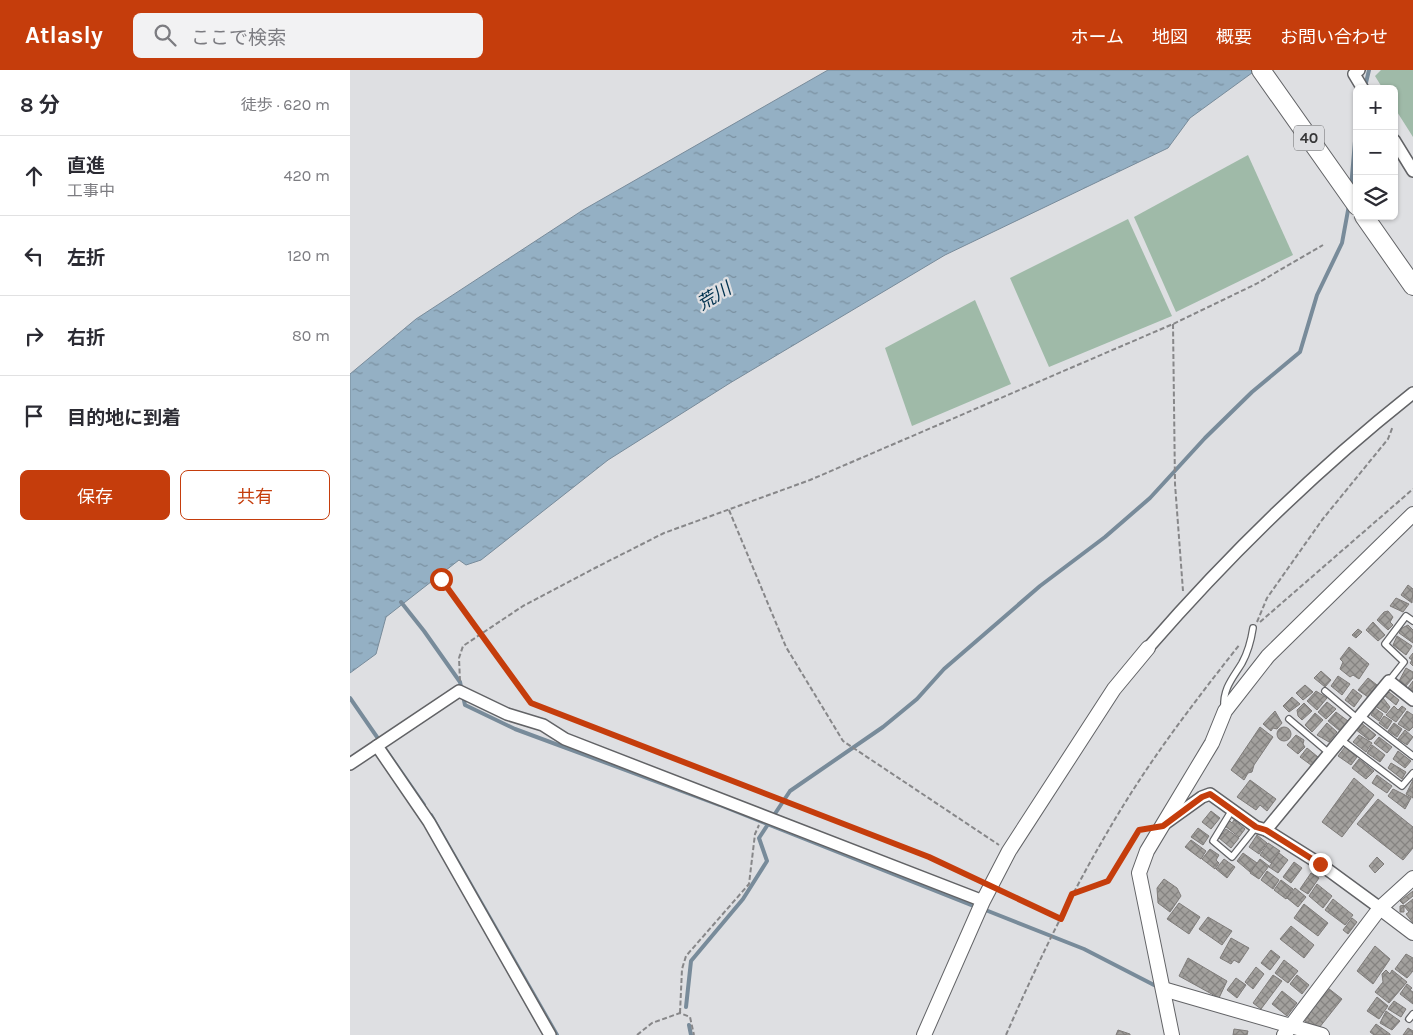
<!DOCTYPE html>
<html lang="ja">
<head>
<meta charset="utf-8">
<style>
	:root { --surface:#fff; --page:#f2f2f3; --text:#2b2b33; --muted:#7c7c81; --line:#e1e1e2; --accent:#c53d0c }
	body { margin:0; font-family:Karla,"Noto Sans JP",sans-serif; background:var(--page); color:var(--text) }
	.controls { position:absolute; right:15px; top:15px; display:grid; overflow:hidden; border-radius:8px; box-shadow:0 1px 4px #0004 }
	.controls button { width:45px; height:45px; display:grid; place-items:center; padding:0; border:0; border-bottom:1px solid var(--line); background:var(--surface); color:var(--text); font:25px sans-serif }
	.stop { position:absolute; width:15px; height:15px; margin:-11px; border:4px solid #c53d0c; border-radius:50%; background:#fff }
	.stop.end { background:#c53d0c; border-color:#fff; box-shadow:0 1px 5px #0008 }
	.list { margin:0; padding:0; list-style:none }
	h2 { display:flex; justify-content:space-between; align-items:center; height:65px; margin:0; padding:0 20px; font-size:21px }
	h2 small { font-size:16px; font-weight:400; color:var(--muted) }
	.list li { display:grid; grid-template-columns:32px 1fr auto; gap:15px; align-items:center; box-sizing:border-box; height:80px; padding:0 20px; border-top:1px solid var(--line) }
	.list b { display:block; font-size:19px; white-space:nowrap }
	.list p { margin:0; font-size:16px; white-space:nowrap; color:var(--muted) }
	.list em { font-size:16px; font-style:normal; color:var(--muted) }
	.actions { display:flex; gap:10px; padding:15px 20px }
	.actions a { flex:1; padding:11px 0; border:1px solid var(--accent); border-radius:8px; text-align:center; font-size:18px; color:var(--accent) }
	.actions .main { background:var(--accent); color:#fff }
	.icon { flex:none; width:28px; height:28px; fill:none; stroke:currentColor; stroke-width:2; stroke-linecap:round; stroke-linejoin:round }
	.map { position:relative; flex:none; width:1063px; height:965px; overflow:hidden }
	header { display:flex; align-items:center; gap:30px; box-sizing:border-box; height:70px; padding:0 25px; background:var(--accent); color:#fff }
	header strong { font-size:24px }
	nav { display:flex; gap:28px; margin-inline-start:auto; font-size:18px }
	.search { width:350px; height:45px; background:var(--page); display:flex; align-items:center; gap:12px; box-sizing:border-box; padding:0 18px; border-radius:8px; color:var(--muted); font-size:19px }
	main { display:flex }
	aside { flex:1; background:var(--surface) }
	.map>svg:first-child { display:block }
	.park { fill:#9fbaa8 }
	.water { fill:url(#water-ripples); stroke:#788b9a }
	.lines { fill:none; stroke-linecap:round; stroke-linejoin:round }
	.stream { stroke:#788b9a; stroke-width:4 }
	.building { fill:url(#building-cross-hatch); stroke:#7e7b79 }
	.service-casing { stroke:#626366; stroke-width:8 }
	.minor-casing { stroke:#626366; stroke-width:14 }
	.tertiary-casing { stroke:#626366; stroke-width:16 }
	.primary-casing { stroke:#626366; stroke-width:20 }
	.path { stroke:#878789; stroke-width:2; stroke-dasharray:5 2.5; stroke-linecap:butt }
	.service { stroke:#fff; stroke-width:5.5 }
	.minor { stroke:#fff; stroke-width:11 }
	.tertiary { stroke:#fff; stroke-width:14 }
	.primary { stroke:#fff; stroke-width:18 }
	.path-bridge { stroke:#878789; stroke-width:2; stroke-dasharray:5 2.5; stroke-linecap:butt }
	.route { stroke:#c53d0c; stroke-width:6 }
	.labels { text-anchor:middle; stroke-width:4.5; stroke-linejoin:round; paint-order:stroke }
	.shield { fill:#dedfe2; stroke:#68696a; stroke-width:1 }
	.shield-label { font-size:15px; font-weight:bold; fill:#363637 }
	.water-label { font-size:18px; font-style:italic; fill:#00324f; stroke:#dedfe2 }
</style>
</head>
<body>
<header>
<strong>Atlasly</strong>
<div class="search"><svg class="icon" aria-label="search" viewBox="0 0 24 24"><circle cx="10" cy="10" r="6"/><path d="M15 15l6 6"/></svg>ここで検索</div>
<nav><a>ホーム</a><a>地図</a><a>概要</a><a>お問い合わせ</a></nav>
</header>
<main>
<aside>
<h2>8 分<small>徒歩 · 620 m</small></h2>
<ul class="list">
<li><svg class="icon" aria-label="ahead" viewBox="0 0 24 24"><path d="M12 20V5M6 11l6-6 6 6"/></svg><div><b>直進</b><p>工事中</p></div><em>420 m</em></li>
<li><svg class="icon" aria-label="left" viewBox="0 0 24 24"><path d="M17 20v-9H6M10 6l-5 5 5 5"/></svg><div><b>左折</b></div><em>120 m</em></li>
<li><svg class="icon" aria-label="right" viewBox="0 0 24 24"><path d="M7 20v-9h11M14 6l5 5-5 5"/></svg><div><b>右折</b></div><em>80 m</em></li>
<li><svg class="icon" aria-label="arrive" viewBox="0 0 24 24"><path d="M6 21V4h12l-3 4 3 4H6"/></svg><div><b>目的地に到着</b></div></li>
</ul>
<div class="actions"><a class="main">保存</a><a>共有</a></div>
</aside>
<div class="map">
<svg width="1063" height="965" viewBox="0 0 1063 965">
	<defs>
		<pattern id="water-ripples" width="26" height="14" patternUnits="userSpaceOnUse" patternTransform="scale(1.25)"><rect width="26" height="14" fill="#94b0c4"/><path d="M2 4q2-2 4 0t4 0M15 11q2-2 4 0t4 0" fill="none" stroke="#7a90a0"/></pattern>
		<pattern id="building-cross-hatch" width="8" height="8" patternUnits="userSpaceOnUse" patternTransform="scale(1.25)"><rect width="8" height="8" fill="#a2a09d"/><path d="M0 0l8 8M0 8l8-8" fill="none" stroke="#858381"/></pattern>
	</defs>
	<rect width="100%" height="100%" fill="#dedfe2"/>
	<g class="park">
		<path d="M1031 0H1063V67L1044 37V19H1033L1025 6Z"/>
		<path d="M898 85 943 185 826 242 784 147Z"/>
		<path d="M778 149 822 246 699 297 660 208Z"/>
		<path d="M625 230 661 314 562 356 535 278Z"/>
	</g>
	<path class="water" d="M478 0H906L840 48 818 78 595 185 380 313 258 390 131 490 116 495 109 490 36 547 26 584 0 603V304L66 249 233 140Z"/>
	<g class="lines">
		<g class="stream">
			<path d="M1015 17 1019 0"/>
			<path d="M1001 118 1007 48"/>
			<path d="M51 532 74 561 110 612 115 635 165 659 370 735 626 837"/>
			<path d="M0 628 74 735"/>
			<path d="M81 745 207 965"/>
			<path d="M633 839 734 879 804 915"/>
			<path d="M336 937 341 891 393 829 417 791 409 768 440 721 533 657 567 629 594 599 690 516 755 467 800 428 855 368 902 322 950 282 967 225 992 173 999 135"/>
			<path d="M339 955 341 965"/>
		</g>
	</g>
	<g class="building">
		<path d="M1058 515 1063 519 1062 533 1051 525Z"/>
		<path d="M1046 528 1059 534 1053 542 1040 536Z"/>
		<path d="M1038 541 1043 547 1040 552 1043 555 1038 560 1027 550 1034 542Z"/>
		<path d="M1023 552 1035 565 1028 571 1016 560Z"/>
		<path d="M1058 555 1063 560V573L1049 563 1052 558Z"/>
		<path d="M1008 559 1012 562 1006 568 1002 565Z"/>
		<path d="M1047 566 1062 576 1056 585 1043 575Z"/>
		<path d="M999 577 1019 594 1009 609 1003 605 1000 607 990 599 993 592 990 589Z"/>
		<path d="M1063 583V596L1060 593 1062 590 1059 588Z"/>
		<path d="M1056 598 1063 602V608L1055 617 1049 611Z"/>
		<path d="M971 601 981 610 975 617 964 608Z"/>
		<path d="M988 606 1000 614 992 625 981 616Z"/>
		<path d="M1018 608 1027 615 1018 627 1008 620Z"/>
		<path d="M1063 611V622L1058 618Z"/>
		<path d="M955 615 963 622 953 630 946 623Z"/>
		<path d="M1003 619 1012 626 1004 637 995 630Z"/>
		<path d="M966 621 977 628 967 640 957 631Z"/>
		<path d="M1039 622 1049 630 1046 635 1035 626Z"/>
		<path d="M942 627 950 634 939 642 933 636Z"/>
		<path d="M1033 628 1040 637 1036 643 1025 636Z"/>
		<path d="M977 632 986 639 976 649 968 642Z"/>
		<path d="M954 633 962 641 952 650 948 646 947 640Z"/>
		<path d="M1044 636 1048 640 1052 636 1056 639 1046 652 1036 645Z"/>
		<path d="M1025 638 1033 644 1029 651 1021 645Z"/>
		<path d="M925 641 932 653 927 659 923 658 921 661 913 654Z"/>
		<path d="M1057 641 1063 645V657L1059 661 1048 654Z"/>
		<path d="M986 642 998 651 990 661 978 651Z"/>
		<path d="M965 643 973 650 962 662 955 655Z"/>
		<path d="M1034 646 1042 651 1037 659 1029 653Z"/>
		<path d="M1010 652 1026 665 1022 669 1019 670 1005 659Z"/>
		<path d="M977 653 987 662 979 672 967 665Z"/>
		<path d="M1044 653 1052 659 1047 667 1038 661Z"/>
		<path d="M910 657 923 667 904 695 902 702 898 703 894 710 881 700Z"/>
		<circle cx="934" cy="664" r="7"/>
		<path d="M1055 660 1063 667 1057 675 1048 669Z"/>
		<path d="M946 665 954 670 953 674 955 677 948 684 937 675Z"/>
		<path d="M1009 665 1022 673 1016 682 1003 672Z"/>
		<path d="M1029 667 1042 677 1037 683 1024 673Z"/>
		<path d="M1022 675 1035 685 1030 692 1017 683Z"/>
		<path d="M995 677 1007 687 1001 695 988 686Z"/>
		<path d="M957 678 968 687 961 695 950 687Z"/>
		<path d="M1048 681 1061 691 1055 698 1043 689Z"/>
		<path d="M1009 689 1024 701 1016 709 1002 698Z"/>
		<path d="M1041 693 1056 702 1052 709 1038 698Z"/>
		<path d="M1027 705 1042 716 1037 723 1022 713Z"/>
		<path d="M1004 708 1024 725 992 767 972 752Z"/>
		<path d="M900 710 926 729 917 741 910 735 906 740 887 727Z"/>
		<path d="M1063 710V728L1056 724Z"/>
		<path d="M1043 719 1061 728 1055 739 1038 726Z"/>
		<path d="M1028 729 1063 757V778L1053 790 1007 754Z"/>
		<path d="M861 741 870 748 861 759 852 752Z"/>
		<path d="M884 750 895 759 889 767 875 756 880 751 882 753Z"/>
		<path d="M848 758 859 766 853 775 841 767Z"/>
		<path d="M876 759 889 768 881 778 869 768Z"/>
		<path d="M907 765 917 773 909 784 899 777Z"/>
		<path d="M841 770 856 781 851 789 835 777Z"/>
		<path d="M918 773 930 781 921 793 910 785Z"/>
		<path d="M860 779 869 785 866 790 869 793 865 799 852 789Z"/>
		<path d="M893 783 907 793 900 802 887 791Z"/>
		<path d="M929 783 938 790 928 803 919 797Z"/>
		<path d="M1027 787 1034 794 1025 803 1019 796Z"/>
		<path d="M874 789 885 797 877 808 866 799Z"/>
		<path d="M910 789 919 796 909 809 900 803Z"/>
		<path d="M944 792 952 798 941 813 933 807Z"/>
		<path d="M917 801 929 810 923 819 911 810Z"/>
		<path d="M961 803 969 808 958 824 950 819Z"/>
		<path d="M814 809 827 818 831 826 820 842 808 833 807 818Z"/>
		<path d="M931 810 943 819 936 829 924 820Z"/>
		<path d="M967 814 982 826 973 838 959 826Z"/>
		<path d="M945 818 956 827 948 837 937 828Z"/>
		<path d="M1063 821V826L1053 834 1050 831Z"/>
		<path d="M983 829 1003 845 995 855 975 840Z"/>
		<path d="M1063 829V853L1056 844 1059 842 1054 836Z"/>
		<path d="M829 833 850 847 839 864 817 849Z"/>
		<path d="M954 834 978 853 968 866 944 848Z"/>
		<path d="M1054 835V842H1050V836Z"/>
		<path d="M858 847 882 861 872 875 849 859Z"/>
		<path d="M1002 848 1007 852 998 864 993 860Z"/>
		<path d="M941 856 964 875 954 888 930 869Z"/>
		<path d="M881 868 899 878 889 893 884 890 881 894 870 888Z"/>
		<path d="M1025 876 1040 889 1023 914 1007 901Z"/>
		<path d="M921 880 930 887 920 900 911 893Z"/>
		<path d="M1056 884 1063 888V901L1057 908 1045 899Z"/>
		<path d="M838 888 877 911 869 928 829 906Z"/>
		<path d="M934 890 948 901 938 913 925 903Z"/>
		<path d="M906 897 914 904 903 919 895 912Z"/>
		<path d="M1036 900 1040 904 1042 900 1057 912 1039 933 1025 922 1033 912 1032 904Z"/>
		<path d="M923 905 932 911 911 939 903 933Z"/>
		<path d="M947 905 959 915 952 924 940 914Z"/>
		<path d="M886 908 896 915 887 928 877 920Z"/>
		<path d="M1057 914 1062 918 1060 920 1063 922V934L1050 924Z"/>
		<path d="M978 918 992 929 969 958 955 951 960 944 958 942Z"/>
		<path d="M932 921 947 933 937 946 922 934Z"/>
		<path d="M1027 927 1038 936 1029 949 1017 941Z"/>
		<path d="M1044 931 1056 939 1051 947 1038 939Z"/>
		<path d="M1036 941 1050 951 1042 960 1030 953Z"/>
		<path d="M1026 954 1040 964V965H1024L1020 962Z"/>
		<path d="M1058 958 1063 961V965H1053Z"/>
		<path d="M884 959 898 961 897 965H883Z"/>
		<path d="M768 960 780 964V965H766Z"/>
	</g>
	<g class="lines">
		<defs>
			<g id="service">
				<path d="M1039 611 1054 592 1035 574 1056 546 1063 551"/>
				<path d="M975 621 1007 648"/>
				<path d="M874 637C873 618 883 608 892 593 898 582 901 571 903 558"/>
				<path d="M1010 645 1063 686"/>
				<path d="M939 649 979 683"/>
				<path d="M990 669 1052 716 1063 703"/>
				<path d="M882 740 863 771 882 787 906 757"/>
				<path d="M1059 949 1063 944"/>
			</g>
			<g id="minor">
				<path d="M1009 0 1004 4 1013 19"/>
				<path d="M1044 70 1063 101"/>
				<path d="M798 578C878 486 967 399 1063 323"/>
				<path d="M27 676 79 752 200 965"/>
				<path d="M0 694 109 621 157 644 193 655 215 669 633 831"/>
				<path d="M813 755 852 727 860 724 906 757 916 760 970 794 1030 838"/>
				<path d="M916 760 1039 611 1063 630"/>
			</g>
			<g id="tertiary">
				<path d="M1030 838 1063 863"/>
				<path d="M813 919 972 965"/>
				<path d="M574 965 633 831 659 781 764 619 798 578"/>
				<path d="M822 965 789 803 797 781 862 673 875 641 918 586 1063 444"/>
				<path d="M934 965 1030 838 1063 808"/>
			</g>
			<g id="primary">
				<path d="M911 0 1007 136"/>
				<path d="M1014 146 1063 216"/>
			</g>
		</defs>
		<use href="#service" class="service-casing"/>
		<use href="#minor" class="minor-casing"/>
		<use href="#tertiary" class="tertiary-casing"/>
		<use href="#primary" class="primary-casing"/>
		<g class="path">
			<path d="M823 254 825 414 833 521"/>
			<path d="M379 440 436 577 493 671 649 775"/>
			<path d="M907 552 917 528 972 450 1038 369 1043 356"/>
			<path d="M910 552 1063 419"/>
			<path d="M110 611 109 588 113 576 173 536 245 498 314 463 460 410 823 254 906 214 973 175"/>
			<path d="M723 825 758 811 789 760 796 759"/>
			<path d="M330 943 332 899 336 886 399 814 405 764 409 755"/>
			<path d="M287 965 302 953 330 943 340 947 344 965"/>
			<path d="M656 965C690 887 728 809 773 736 808 679 849 626 890 574"/>
		</g>
		<use href="#service" class="service"/>
		<use href="#minor" class="minor"/>
		<use href="#tertiary" class="tertiary"/>
		<use href="#primary" class="primary"/>
		<path class="path-bridge" d="M91 509 181 633 579 787 711 849"/>
	</g>
	<g class="lines">
		<path class="route" d="M91 509 181 633 579 787 711 849 722 824 758 811 789 760 813 756 852 727 860 724 906 757 916 760 970 794"/>
	</g>
	<g class="labels">
		<rect class="shield" x="944" y="55.5" width="30" height="25" rx="4"/>
		<g class="shield-label">
			<text x="959" y="73">40</text>
		</g>
		<g class="water-label">
			<text transform="translate(364 226) rotate(-31)" y="6">荒川</text>
		</g>
	</g>
</svg>
<div class="controls">
<button>+</button>
<button>−</button>
<button><svg class="icon" aria-label="layers" viewBox="0 0 24 24"><path d="M12 4l9 5-9 5-9-5zM3 14l9 5 9-5"/></svg></button>
</div>
<div class="stop" style="left:91px;top:509px"></div>
<div class="stop end" style="left:970px;top:794px"></div>
</div>
</main>
</body>
</html>
